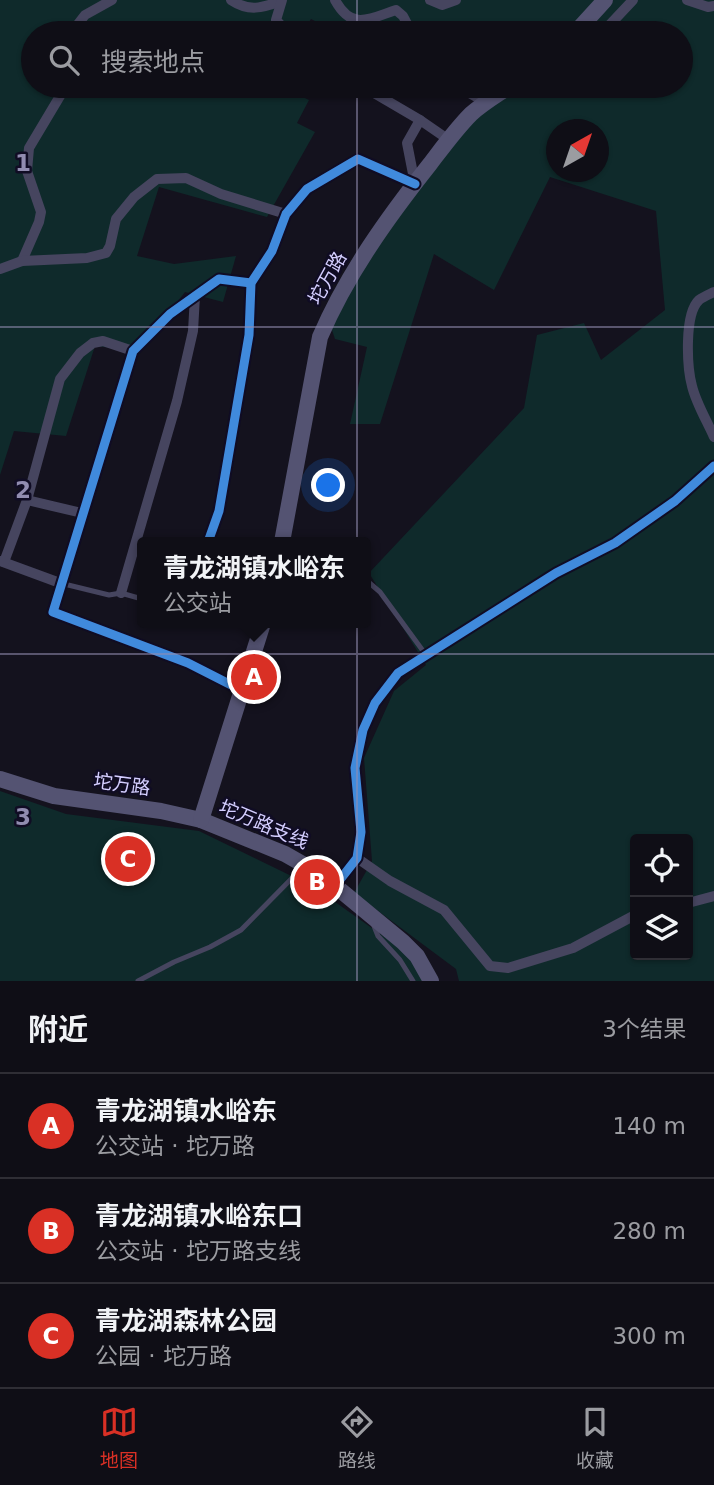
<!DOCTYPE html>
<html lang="zh">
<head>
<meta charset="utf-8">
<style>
	:root { --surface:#0f0e16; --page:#1d1c23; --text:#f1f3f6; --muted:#9b9ca1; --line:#2f2e35; --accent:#d93025 }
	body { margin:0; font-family:"DejaVu Sans","Noto Sans SC",sans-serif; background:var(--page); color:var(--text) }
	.controls { position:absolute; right:21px; bottom:21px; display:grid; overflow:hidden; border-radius:7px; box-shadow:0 2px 5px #0004 }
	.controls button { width:63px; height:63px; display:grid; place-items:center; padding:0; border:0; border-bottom:2px solid var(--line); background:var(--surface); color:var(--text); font:35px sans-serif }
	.compass { position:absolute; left:546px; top:119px; width:63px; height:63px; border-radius:50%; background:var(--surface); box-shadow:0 2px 5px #0004; rotate:40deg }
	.you { position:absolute; left:329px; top:486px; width:24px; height:24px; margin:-18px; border:5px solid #fff; border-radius:50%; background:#1a73e8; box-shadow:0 0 0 10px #1a73e833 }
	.badge { display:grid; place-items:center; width:46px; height:46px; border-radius:50%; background:var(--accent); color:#fff; font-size:23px; font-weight:700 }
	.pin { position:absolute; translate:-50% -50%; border:4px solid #fff; box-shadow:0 2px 7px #0006 }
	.popup { position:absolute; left:137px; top:537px; width:234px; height:91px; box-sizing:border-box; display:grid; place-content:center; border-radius:7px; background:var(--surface); filter:drop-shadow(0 2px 5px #0005); font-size:23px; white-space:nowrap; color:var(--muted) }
	.popup b { font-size:26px; color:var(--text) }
	.popup::after { content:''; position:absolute; left:50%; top:100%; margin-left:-14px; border:14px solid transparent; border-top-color:var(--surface) }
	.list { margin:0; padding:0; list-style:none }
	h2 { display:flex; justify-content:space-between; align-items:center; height:91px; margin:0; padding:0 28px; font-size:30px }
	h2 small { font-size:23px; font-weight:400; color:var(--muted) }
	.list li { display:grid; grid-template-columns:46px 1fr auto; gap:21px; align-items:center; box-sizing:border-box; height:105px; padding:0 28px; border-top:2px solid var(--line) }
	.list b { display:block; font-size:26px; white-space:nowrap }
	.list p { margin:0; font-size:23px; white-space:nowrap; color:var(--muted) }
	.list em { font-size:23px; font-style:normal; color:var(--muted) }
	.icon { flex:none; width:38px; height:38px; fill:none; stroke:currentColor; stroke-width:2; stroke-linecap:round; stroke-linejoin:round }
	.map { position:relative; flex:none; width:714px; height:981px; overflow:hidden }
	.search { position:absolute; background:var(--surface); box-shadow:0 2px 5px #0004; left:21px; right:21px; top:21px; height:77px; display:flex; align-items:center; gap:18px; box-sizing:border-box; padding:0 24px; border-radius:38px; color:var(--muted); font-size:26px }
	.sheet { height:406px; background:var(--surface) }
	nav { display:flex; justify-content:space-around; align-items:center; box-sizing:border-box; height:98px; border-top:2px solid var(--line); background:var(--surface); font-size:19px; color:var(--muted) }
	nav a { display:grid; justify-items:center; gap:4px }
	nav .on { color:var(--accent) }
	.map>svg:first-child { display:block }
	.green { fill:#0f2a2b; fill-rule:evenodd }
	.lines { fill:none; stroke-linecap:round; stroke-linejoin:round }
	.service { stroke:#46455f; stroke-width:5 }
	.minor { stroke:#46455f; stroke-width:10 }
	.secondary { stroke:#545372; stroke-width:16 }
	.cycleway-casing { stroke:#100c24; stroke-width:13 }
	.cycleway { stroke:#408adc; stroke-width:9 }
	.grid { fill:none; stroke:#918cb0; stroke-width:2; stroke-opacity:0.55 }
	.labels { text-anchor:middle; stroke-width:5; stroke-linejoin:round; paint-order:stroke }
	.street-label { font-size:19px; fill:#d4ceff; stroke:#100c24 }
	.grid-label { font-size:23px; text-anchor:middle; font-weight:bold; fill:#918cb0; stroke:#100c24; stroke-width:5; stroke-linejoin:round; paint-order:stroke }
</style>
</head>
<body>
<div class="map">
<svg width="714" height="981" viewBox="0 0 714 981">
	<rect width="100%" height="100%" fill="#14121e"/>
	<g class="green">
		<path d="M0 0H714V981H459L456 969 354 893 372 861 364 758 394 691 426 665 369 573 524 408 537 335 584 323 601 360 665 310 656 211 550 177 494 290 434 254 380 424H350L367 347 335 339 325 309 464 122 504 86H681V33H516L507 30 505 33H338L311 19 302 33H33V86H280L309 100 297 123 315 132 267 217 159 187 137 256 174 264 236 256 223 302 185 292 139 351 95 346 66 436 14 431 0 475ZM556 130H598V172H556ZM635 839H688V955H635Z"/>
		<path d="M0 791 66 814 199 831 314 887 400 948 431 981H0Z"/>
	</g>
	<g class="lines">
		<g class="service">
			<path d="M366 580 380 592 426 655"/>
			<path d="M60 583 109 595 121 593 142 599"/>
			<path d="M248 623 262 626 289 623"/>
			<path d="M374 926 378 936 400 960 413 981"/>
			<path d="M138 981 174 962 210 947 241 930 303 867"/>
		</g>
		<g class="minor">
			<path d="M231 0C249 12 262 8 281 1"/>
			<path d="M282 0 276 20 288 33"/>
			<path d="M335 0C352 31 369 19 396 10L403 16 412 33"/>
			<path d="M430 0 442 5 456 0"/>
			<path d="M687 0 708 7 714 6"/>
			<path d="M71 33 85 15 112 0"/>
			<path d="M602 33 633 0"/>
			<path d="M362 86 420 120"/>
			<path d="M457 86 485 102"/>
			<path d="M415 184 407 143 420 120 449 140"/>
			<path d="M22 261 39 222 41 212 27 171 29 148 66 86"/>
			<path d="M0 269 22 261 87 258 106 253 110 246 116 219 134 197 157 179 186 178 221 194 286 214"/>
			<path d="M714 292C710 294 703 297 699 300 684 314 687 367 692 386 696 403 707 421 714 437"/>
			<path d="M27 500 82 513"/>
			<path d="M208 542 219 511 249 335 251 283 272 251 286 214 307 189 358 159 415 184"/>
			<path d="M0 561 60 583"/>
			<path d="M4 562 27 500 60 379 80 353 93 343 103 341 133 351"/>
			<path d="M121 593 177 401 193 331 195 296"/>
			<path d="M243 691 188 663 53 612 133 351 170 314 219 279 251 283"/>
			<path d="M357 858 390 881 444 910 490 966 508 968 573 948 635 915"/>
			<path d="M335 886 357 858 361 832 355 768 363 730 375 703 398 673 556 573 615 543 675 501 714 466"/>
			<path d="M688 903 714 896"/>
		</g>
		<g class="secondary">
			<path d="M575 33 605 0"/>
			<path d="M282 542 320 337C347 274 388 217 430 164 443 147 456 129 471 114 483 103 497 95 510 86"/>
			<path d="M0 779 54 796 161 811 201 820 285 854 322 875 403 942 417 956 431 981"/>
			<path d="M201 820 263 623"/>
		</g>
		<defs>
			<g id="cycleway">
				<path d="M208 542 219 511 249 335 251 283 272 251 286 214 307 189 358 159 415 184"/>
				<path d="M243 691 188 663 53 612 133 351 170 314 219 279 251 283"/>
				<path d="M335 886 357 858 361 832 355 768 363 730 375 703 398 673 556 573 615 543 675 501 714 466"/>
			</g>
		</defs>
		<use href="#cycleway" class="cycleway-casing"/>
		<use href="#cycleway" class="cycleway"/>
	</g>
	<path class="grid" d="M357 0V33M357 86V981M0 327H714M0 654H714"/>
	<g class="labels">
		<g class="street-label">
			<text transform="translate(327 278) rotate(-61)" y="7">坨万路</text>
			<text transform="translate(122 784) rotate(8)" y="7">坨万路</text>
			<text transform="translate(264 824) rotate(23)" y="7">坨万路支线</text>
		</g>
	</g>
	<g class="grid-label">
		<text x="23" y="171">1</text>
		<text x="23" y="498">2</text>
		<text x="23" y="825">3</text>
	</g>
</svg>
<div class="controls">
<button><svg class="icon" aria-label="locate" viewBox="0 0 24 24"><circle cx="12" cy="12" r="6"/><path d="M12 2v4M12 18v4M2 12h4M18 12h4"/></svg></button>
<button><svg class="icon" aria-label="layers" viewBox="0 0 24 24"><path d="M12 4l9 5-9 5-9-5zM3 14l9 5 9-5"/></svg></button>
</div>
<svg class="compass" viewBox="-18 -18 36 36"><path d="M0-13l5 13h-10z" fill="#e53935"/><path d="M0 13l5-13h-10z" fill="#9b9ca1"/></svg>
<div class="you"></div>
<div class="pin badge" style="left:254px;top:677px">A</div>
<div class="popup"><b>青龙湖镇水峪东</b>公交站</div>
<div class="pin badge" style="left:317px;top:882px">B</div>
<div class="pin badge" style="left:128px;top:859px">C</div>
<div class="search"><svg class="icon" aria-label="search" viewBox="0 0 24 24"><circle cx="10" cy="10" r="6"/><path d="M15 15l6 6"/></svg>搜索地点</div>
</div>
<section class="sheet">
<h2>附近<small>3个结果</small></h2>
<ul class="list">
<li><span class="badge">A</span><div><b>青龙湖镇水峪东</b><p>公交站 · 坨万路</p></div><em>140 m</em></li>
<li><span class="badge">B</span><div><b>青龙湖镇水峪东口</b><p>公交站 · 坨万路支线</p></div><em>280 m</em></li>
<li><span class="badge">C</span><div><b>青龙湖森林公园</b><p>公园 · 坨万路</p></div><em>300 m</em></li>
</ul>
</section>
<nav>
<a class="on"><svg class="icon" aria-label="map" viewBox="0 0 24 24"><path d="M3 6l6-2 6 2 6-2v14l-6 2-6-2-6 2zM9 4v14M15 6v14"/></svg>地图</a>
<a><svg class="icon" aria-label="directions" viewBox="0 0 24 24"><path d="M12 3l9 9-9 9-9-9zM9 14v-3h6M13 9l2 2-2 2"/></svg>路线</a>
<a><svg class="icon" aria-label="saved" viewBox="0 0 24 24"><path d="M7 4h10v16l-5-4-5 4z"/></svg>收藏</a>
</nav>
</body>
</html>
